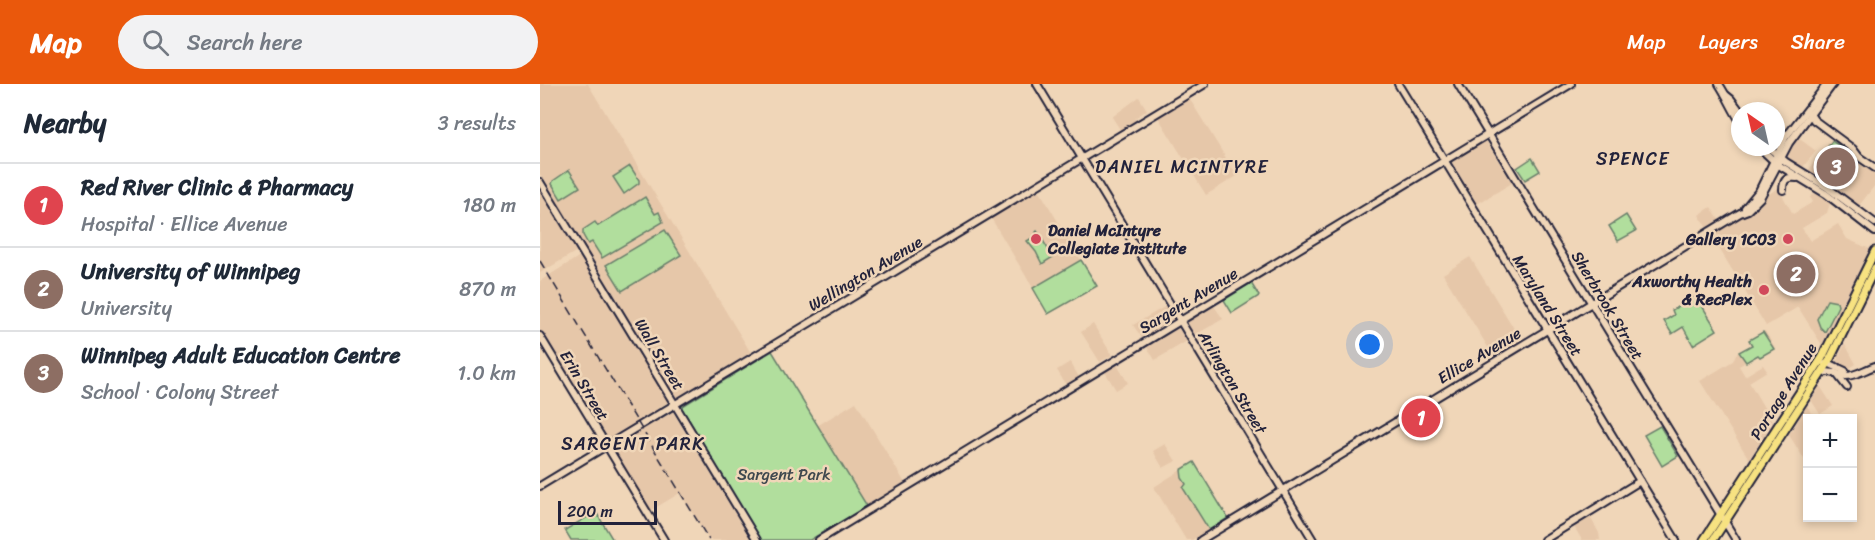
<!DOCTYPE html>
<html lang="en">
<head>
<meta charset="utf-8">
<style>
	:root { --surface:#fff; --page:#f2f2f3; --text:#1f2937; --muted:#747a83; --line:#e0e1e3; --accent:#ea580c }
	body { margin:0; font-family:Sriracha,sans-serif; background:var(--page); color:var(--text) }
	.controls { position:absolute; right:18px; bottom:18px; display:grid; overflow:hidden; border-radius:0px; box-shadow:0 3px 9px #0003 }
	.controls button { width:54px; height:54px; display:grid; place-items:center; padding:0; border:0; border-bottom:2px solid var(--line); background:var(--surface); color:var(--text); font:30px sans-serif }
	.compass { position:absolute; left:1191px; top:18px; width:54px; height:54px; border-radius:50%; background:var(--surface); box-shadow:0 3px 9px #0003; rotate:326deg }
	.scale { position:absolute; left:18px; bottom:15px; width:99px; box-sizing:border-box; padding-left:6px; border:3px solid #22223b; border-top:0; font-size:16px; line-height:21px; white-space:nowrap; color:#22223b; -webkit-text-stroke:4px #f0d6b8; paint-order:stroke }
	.you { position:absolute; left:830px; top:261px; width:21px; height:21px; margin:-15px; border:4px solid #fff; border-radius:50%; background:#1a73e8; box-shadow:0 0 0 9px #1a73e833 }
	.badge { display:grid; place-items:center; width:39px; height:39px; border-radius:50%; background:var(--accent); color:#fff; font-size:20px; font-weight:700 }
	.pin { position:absolute; translate:-50% -50%; border:3px solid #fff; box-shadow:0 2px 6px #0006 }
	.list { margin:0; padding:0; list-style:none }
	h2 { display:flex; justify-content:space-between; align-items:center; height:78px; margin:0; padding:0 24px; font-size:26px }
	h2 small { font-size:20px; font-weight:400; color:var(--muted) }
	.list li { display:grid; grid-template-columns:39px 1fr auto; gap:18px; align-items:center; box-sizing:border-box; height:84px; padding:0 24px; border-top:2px solid var(--line) }
	.list b { display:block; font-size:22px; white-space:nowrap }
	.list p { margin:0; font-size:20px; white-space:nowrap; color:var(--muted) }
	.list em { font-size:20px; font-style:normal; color:var(--muted) }
	.icon { flex:none; width:33px; height:33px; fill:none; stroke:currentColor; stroke-width:2; stroke-linecap:round; stroke-linejoin:round }
	.map { position:relative; flex:none; width:1335px; height:456px; overflow:hidden }
	header { display:flex; align-items:center; gap:36px; box-sizing:border-box; height:84px; padding:0 30px; background:var(--accent); color:#fff }
	header strong { font-size:28px }
	nav { display:flex; gap:33px; margin-inline-start:auto; font-size:21px }
	.search { width:420px; height:54px; background:var(--page); display:flex; align-items:center; gap:15px; box-sizing:border-box; padding:0 21px; border-radius:33px; color:var(--muted); font-size:22px }
	main { display:flex }
	aside { flex:1; background:var(--surface) }
	.map>svg:first-child { display:block }
	.built { fill:#e6c7a9 }
	.green { fill:#b1de9d; stroke:#6a806c; stroke-width:1.5 }
	.lines { fill:none; stroke-linecap:round; stroke-linejoin:round }
	.secondary-casing { stroke:#22223b; stroke-width:10 }
	.primary-casing { stroke:#22223b; stroke-width:11 }
	.secondary { stroke:#f0d6b8; stroke-width:6 }
	.primary { stroke:#f7e281; stroke-width:7 }
	.rail { stroke:#22223b; stroke-width:1.5; stroke-dasharray:9 4.5; stroke-linecap:butt }
	.poi-dot { fill:#d1495b; stroke:#f0d6b8; stroke-width:2 }
	.labels { text-anchor:middle; stroke-width:5; stroke-linejoin:round; paint-order:stroke }
	.poi-label { font-size:16px; font-weight:bold; fill:#22223b; stroke:#f0d6b8; text-anchor:end }
	.street-label { font-size:16px; fill:#22223b; stroke:#f0d6b8 }
	.park-label { font-size:16px; fill:#3f484f; stroke:#f0d6b8 }
	.neighbourhood-label { font-size:18px; letter-spacing:1.5px; fill:#22223b; stroke:#f0d6b8 }
</style>
</head>
<body>
<header>
<strong>Map</strong>
<div class="search"><svg class="icon" aria-label="search" viewBox="0 0 24 24"><circle cx="10" cy="10" r="6"/><path d="M15 15l6 6"/></svg>Search here</div>
<nav><a>Map</a><a>Layers</a><a>Share</a></nav>
</header>
<main>
<aside>
<h2>Nearby<small>3 results</small></h2>
<ul class="list">
<li><span class="badge" style="background:#e0444e">1</span><div><b>Red River Clinic &amp; Pharmacy</b><p>Hospital · Ellice Avenue</p></div><em>180 m</em></li>
<li><span class="badge" style="background:#8d6e63">2</span><div><b>University of Winnipeg</b><p>University</p></div><em>870 m</em></li>
<li><span class="badge" style="background:#8d6e63">3</span><div><b>Winnipeg Adult Education Centre</b><p>School · Colony Street</p></div><em>1.0 km</em></li>
</ul>
</aside>
<div class="map">
<svg width="1335" height="456" viewBox="0 0 1335 456">
	<rect width="100%" height="100%" fill="#f0d6b8"/>
	<filter id="ink" filterUnits="userSpaceOnUse"><feTurbulence type="fractalNoise" baseFrequency=".0167" numOctaves="2"/><feDisplacementMap in="SourceGraphic" scale="12" xChannelSelector="R" yChannelSelector="G"/><feConvolveMatrix kernelMatrix="1 2 1 2 8 2 1 2 1" color-interpolation-filters="sRGB"/></filter>
	<g filter="url(#ink)">
		<g class="built">
			<path d="M0 0H48L211 269 137 315 0 90Z"/>
			<path d="M599 13 607 26 595 34 597 38 581 47 572 33Z"/>
			<path d="M649 14 697 92 666 111 618 33Z"/>
			<path d="M1257 53 1276 67 1263 83 1250 75 1246 71Z"/>
			<path d="M1292 54 1335 87V101L1318 123 1268 87Z"/>
			<path d="M946 57 972 99 937 120 911 78Z"/>
			<path d="M1238 104 1253 130 1273 118 1270 113 1276 109 1290 119 1287 129 1262 144 1270 157 1298 140 1307 155 1330 165 1282 261 1258 223 1226 242 1159 131 1171 123 1184 144 1211 128 1226 112Z"/>
			<path d="M0 106 37 167 0 189Z"/>
			<path d="M499 106 541 176 493 204 451 134Z"/>
			<path d="M40 172 128 318 66 357 0 247V197Z"/>
			<path d="M930 173 981 256 954 273 903 190Z"/>
			<path d="M626 222 634 235 602 254 593 241Z"/>
			<path d="M674 222 683 235 655 251 647 238Z"/>
			<path d="M553 240 572 271 560 278 541 248Z"/>
			<path d="M638 244 647 257 615 276 607 263Z"/>
			<path d="M1225 247 1235 264 1220 273 1218 271 1199 282 1205 292 1223 281 1227 287 1209 298 1233 339 1209 375 1160 297 1193 277 1196 270 1212 261 1209 256Z"/>
			<path d="M1305 260 1316 280 1310 284H1303L1297 276Z"/>
			<path d="M530 278 539 293 526 301 517 286Z"/>
			<path d="M577 281 588 299 576 306 565 288Z"/>
			<path d="M1280 302 1293 322 1280 330 1271 316Z"/>
			<path d="M316 318 365 399 327 422 277 342Z"/>
			<path d="M1267 322 1275 334H1268L1267 346 1265 350 1268 353 1267 377 1266 378 1249 351Z"/>
			<path d="M133 328 211 456H169L140 409 110 427 72 364Z"/>
			<path d="M625 360 636 377 623 384 613 367Z"/>
			<path d="M641 386 642 394 646 400 643 404 669 446 652 456H646L614 403Z"/>
			<path d="M1049 431 1059 449 1060 456H1042L1033 441Z"/>
		</g>
		<g class="green">
			<path d="M1292 57 1312 70 1305 80 1285 67Z"/>
			<path d="M992 74 1000 87 985 96 977 84Z"/>
			<path d="M90 82 99 96V99L84 110 73 93Z"/>
			<path d="M29 86 40 103 21 115 12 100 13 97Z"/>
			<path d="M105 113 115 130 119 128 123 138 62 174 52 158 48 160 43 151V146L55 138 58 142Z"/>
			<path d="M1086 131 1096 147 1078 157 1069 142Z"/>
			<path d="M125 146 141 171 82 207 66 181Z"/>
			<path d="M497 147 513 173 502 180 496 168 487 157 497 151 496 148Z"/>
			<path d="M541 176 557 202 508 230 493 204Z"/>
			<path d="M711 199 719 212 692 229 684 216Z"/>
			<path d="M1156 212 1177 246 1153 261 1143 243 1132 250 1124 237 1134 231 1132 226Z"/>
			<path d="M1287 216 1297 218 1298 222 1285 248 1280 243 1277 235Z"/>
			<path d="M1223 248 1234 265 1220 273 1218 271 1206 278 1199 268 1212 261 1209 256Z"/>
			<path d="M232 267 327 422 270 456H221L141 323Z"/>
			<path d="M1120 342 1138 372 1122 382 1104 351Z"/>
			<path d="M654 378 688 434 669 446 643 404 646 400 642 394 641 386Z"/>
			<path d="M56 428 73 456H31L25 446Z"/>
		</g>
		<g class="lines">
			<defs>
				<g id="secondary">
					<path d="M497 0 773 456"/>
					<path d="M858 0 1136 456"/>
					<path d="M918 0 1196 456"/>
					<path d="M1179 0C1187 12 1192 25 1200 37"/>
					<path d="M1186 11 1191 15 1200 27"/>
					<path d="M1270 30 1274 36 1313 65 1319 73 1335 84"/>
					<path d="M1236 57 1246 50"/>
					<path d="M1219 63 1237 80 1286 110 1335 148"/>
					<path d="M1228 63 1246 78 1288 104 1335 139"/>
					<path d="M0 98 217 456"/>
					<path d="M1243 106C1243 95 1247 93 1257 94"/>
					<path d="M1205 124 1219 107 1245 54 1287 0"/>
					<path d="M0 252 124 456"/>
					<path d="M1285 280 1288 279 1305 287"/>
					<path d="M1282 289C1294 286 1296 291 1306 292 1315 292 1326 285 1335 282"/>
					<path d="M1296 289 1307 303"/>
					<path d="M0 402 665 0"/>
					<path d="M279 456 1031 0"/>
					<path d="M661 456 1200 129 1208 126 1220 114 1249 59 1293 0"/>
					<path d="M1004 456 1100 397"/>
				</g>
				<g id="primary">
					<path d="M1164 456 1282 274 1335 167"/>
					<path d="M1173 456 1288 279 1335 184"/>
				</g>
			</defs>
			<use href="#secondary" class="secondary-casing"/>
			<use href="#primary" class="primary-casing"/>
			<use href="#secondary" class="secondary"/>
			<use href="#primary" class="primary"/>
			<path class="rail" d="M0 177 169 456"/>
		</g>
	</g>
	<g class="poi-dot">
		<circle cx="496" cy="155" r="6"/>
		<circle cx="1248" cy="155" r="6"/>
		<circle cx="1224" cy="206" r="6"/>
	</g>
	<g class="labels">
		<g class="poi-label">
			<text x="508" y="152" text-anchor="start">Daniel McIntyre<tspan x="508" dy="18">Collegiate Institute</tspan></text>
			<text x="1236" y="161">Gallery 1C03</text>
			<text x="1212" y="203">Axworthy Health<tspan x="1212" dy="18">&amp; RecPlex</tspan></text>
		</g>
		<g class="street-label">
			<text transform="translate(325 189) rotate(-31)" y="6">Wellington Avenue</text>
			<text transform="translate(648 216) rotate(-31)" y="6">Sargent Avenue</text>
			<text transform="translate(1008 221) rotate(58)" y="6">Maryland Street</text>
			<text transform="translate(1068 221) rotate(59)" y="6">Sherbrook Street</text>
			<text transform="translate(120 270) rotate(59)" y="6">Wall Street</text>
			<text transform="translate(939 271) rotate(-31)" y="6">Ellice Avenue</text>
			<text transform="translate(693 298) rotate(59)" y="6">Arlington Street</text>
			<text transform="translate(45 301) rotate(59)" y="6">Erin Street</text>
			<text transform="translate(1243 307) rotate(-58)" y="6">Portage Avenue</text>
		</g>
		<g class="park-label">
			<text x="244" y="396">Sargent Park</text>
		</g>
		<g class="neighbourhood-label">
			<text x="1093" y="81">SPENCE</text>
			<text x="642" y="89">DANIEL MCINTYRE</text>
			<text x="93" y="366">SARGENT PARK</text>
		</g>
	</g>
</svg>
<div class="controls">
<button>+</button>
<button>−</button>
</div>
<svg class="compass" viewBox="-18 -18 36 36"><path d="M0-13l5 13h-10z" fill="#e53935"/><path d="M0 13l5-13h-10z" fill="#747a83"/></svg>
<div class="scale">200 m</div>
<div class="you"></div>
<div class="pin badge" style="left:881px;top:334px;background:#e0444e">1</div>
<div class="pin badge" style="left:1256px;top:190px;background:#8d6e63">2</div>
<div class="pin badge" style="left:1296px;top:83px;background:#8d6e63">3</div>
</div>
</main>
</body>
</html>
